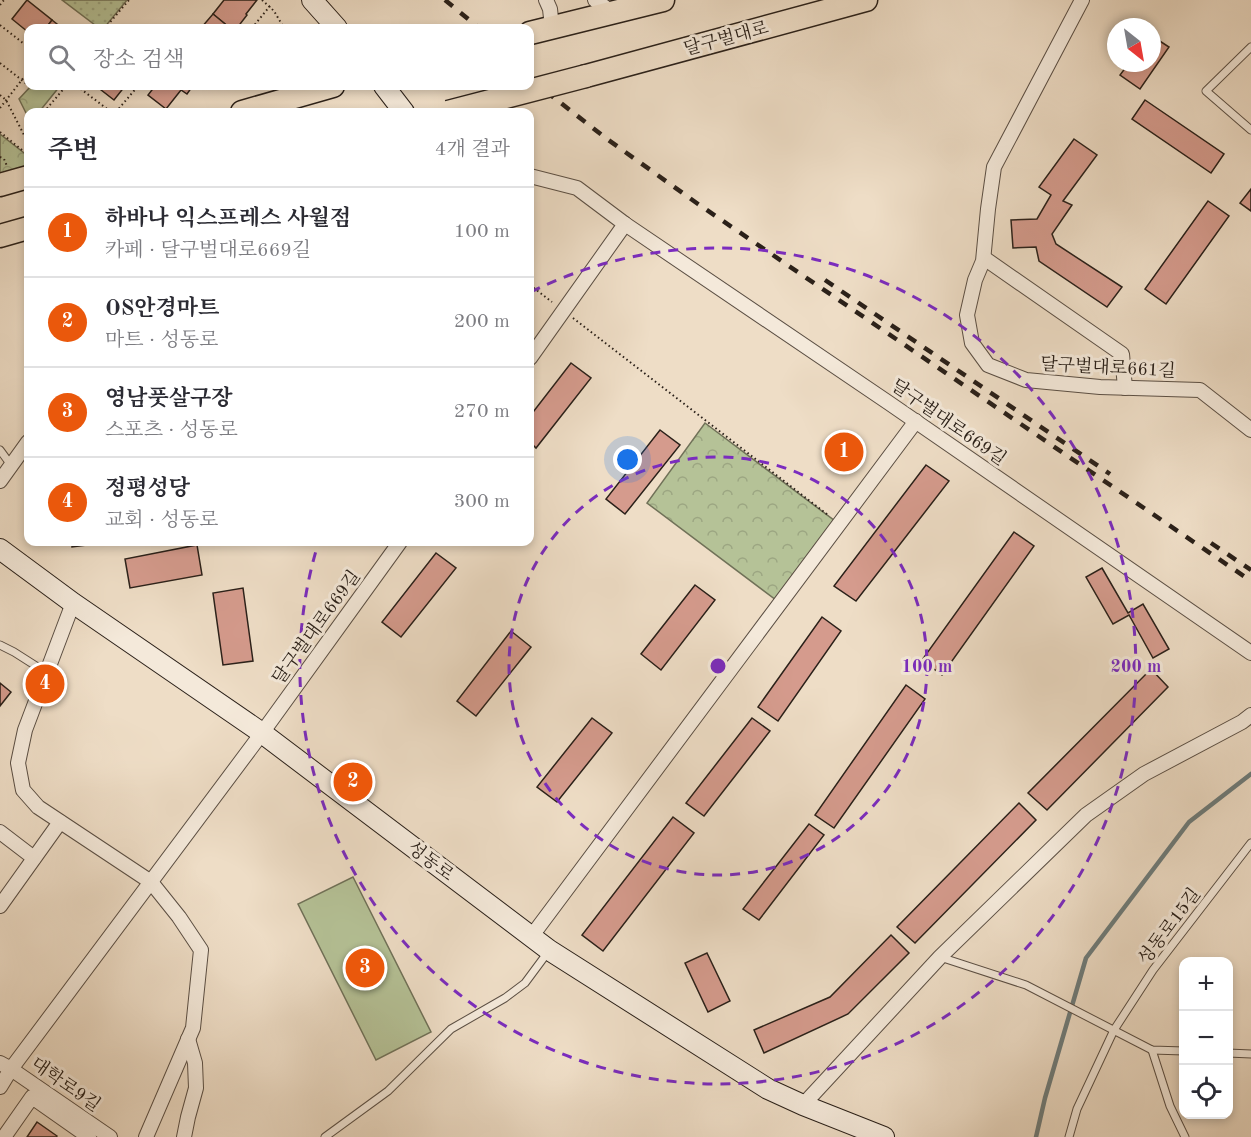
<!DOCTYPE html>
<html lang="ko">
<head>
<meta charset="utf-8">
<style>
	:root { --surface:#fff; --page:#f2f2f3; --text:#2b2b33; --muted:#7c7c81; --line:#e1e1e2; --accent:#ea580c }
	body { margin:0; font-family:"Old Standard TT","Noto Serif KR",serif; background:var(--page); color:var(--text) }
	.controls { position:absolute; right:18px; bottom:18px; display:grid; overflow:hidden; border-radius:12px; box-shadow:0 3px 9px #0003 }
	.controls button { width:54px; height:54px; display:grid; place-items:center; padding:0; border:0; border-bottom:2px solid var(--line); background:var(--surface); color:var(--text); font:30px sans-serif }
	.compass { position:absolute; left:1107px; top:18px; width:54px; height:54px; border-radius:50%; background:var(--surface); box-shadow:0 3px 9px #0003; rotate:149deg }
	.you { position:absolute; left:628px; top:460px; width:21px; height:21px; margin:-15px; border:4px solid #fff; border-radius:50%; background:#1a73e8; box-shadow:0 0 0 9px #1a73e833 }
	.badge { display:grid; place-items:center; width:39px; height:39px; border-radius:50%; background:var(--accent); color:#fff; font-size:20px; font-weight:700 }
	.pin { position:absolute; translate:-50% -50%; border:3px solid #fff; box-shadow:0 2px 6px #0006 }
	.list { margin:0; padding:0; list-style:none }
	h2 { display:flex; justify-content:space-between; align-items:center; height:78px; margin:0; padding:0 24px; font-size:26px }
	h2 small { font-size:20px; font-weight:400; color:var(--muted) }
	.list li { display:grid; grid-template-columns:39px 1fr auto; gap:18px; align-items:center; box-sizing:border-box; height:90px; padding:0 24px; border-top:2px solid var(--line) }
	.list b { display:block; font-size:22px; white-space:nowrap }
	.list p { margin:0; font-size:20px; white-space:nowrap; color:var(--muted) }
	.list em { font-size:20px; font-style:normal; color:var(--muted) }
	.icon { flex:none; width:33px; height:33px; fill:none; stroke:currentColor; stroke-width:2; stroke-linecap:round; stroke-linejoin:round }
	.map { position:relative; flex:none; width:1251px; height:1137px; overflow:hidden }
	.search { position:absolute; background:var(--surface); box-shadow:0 3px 9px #0003; left:24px; top:24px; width:510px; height:66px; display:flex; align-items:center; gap:15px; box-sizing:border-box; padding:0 21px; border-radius:12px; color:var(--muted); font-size:22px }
	.panel { position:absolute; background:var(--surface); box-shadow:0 3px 9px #0003; left:24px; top:108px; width:510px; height:438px; border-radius:12px }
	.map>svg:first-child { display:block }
	.grass { fill:url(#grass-dots); stroke:#707158; stroke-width:1.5 }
	.park { fill:url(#park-crowns); stroke:#707158; stroke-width:1.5 }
	.pitch { fill:#b5c297; stroke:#707158; stroke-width:1.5 }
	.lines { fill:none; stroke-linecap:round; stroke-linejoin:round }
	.stream { stroke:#6e7c7b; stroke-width:4.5 }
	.building { fill:#d59b8d; stroke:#2a2019; stroke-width:1.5 }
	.lane-casing { stroke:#5b4f44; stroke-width:9 }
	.street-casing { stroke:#5b4f44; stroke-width:16 }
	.secondary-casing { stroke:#2a2019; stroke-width:22 }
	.primary-casing { stroke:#2a2019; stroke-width:25 }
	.path { stroke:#2a2019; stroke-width:2; stroke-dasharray:1.5 3; stroke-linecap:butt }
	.lane { stroke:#f4e9da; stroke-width:7 }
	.street { stroke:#f4e9da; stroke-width:14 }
	.secondary { stroke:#f4e9da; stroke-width:20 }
	.primary { stroke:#eeddc6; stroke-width:22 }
	.rail { stroke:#2a2019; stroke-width:4.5; stroke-dasharray:10 10; stroke-linecap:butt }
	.primary-bridge-casing { stroke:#2a2019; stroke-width:25; stroke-linecap:butt }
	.primary-bridge { stroke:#eeddc6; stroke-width:22 }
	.ring { fill:none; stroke:#7b2cbf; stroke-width:3; stroke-dasharray:10 8 }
	.labels { text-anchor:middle; stroke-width:6; stroke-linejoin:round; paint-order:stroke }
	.street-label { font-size:18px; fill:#2a2019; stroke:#f4e9da }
	.centre { fill:#7b2cbf; stroke:#f4e9da; stroke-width:3 }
	.ring-label { font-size:18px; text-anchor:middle; font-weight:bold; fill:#7b2cbf; stroke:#f4e9da; stroke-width:6; stroke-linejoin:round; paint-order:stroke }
</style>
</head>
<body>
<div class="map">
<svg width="1251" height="1137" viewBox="0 0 1251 1137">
	<defs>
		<pattern id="grass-dots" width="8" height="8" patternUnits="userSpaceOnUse" patternTransform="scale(1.5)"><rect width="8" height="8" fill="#b5c297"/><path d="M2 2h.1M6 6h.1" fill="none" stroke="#9ca682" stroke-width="1.8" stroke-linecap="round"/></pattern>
		<pattern id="park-crowns" width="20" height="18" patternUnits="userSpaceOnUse" patternTransform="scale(1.5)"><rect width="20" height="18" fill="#b5c297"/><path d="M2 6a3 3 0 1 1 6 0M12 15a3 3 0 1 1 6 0" fill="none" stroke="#9ca682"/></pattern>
	</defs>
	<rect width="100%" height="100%" fill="#eeddc6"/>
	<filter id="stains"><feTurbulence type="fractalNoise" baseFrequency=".00333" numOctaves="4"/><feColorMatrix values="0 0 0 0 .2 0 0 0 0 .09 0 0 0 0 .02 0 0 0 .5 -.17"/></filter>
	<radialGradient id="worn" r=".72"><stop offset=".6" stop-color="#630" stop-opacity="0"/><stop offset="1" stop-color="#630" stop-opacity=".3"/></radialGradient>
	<path class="grass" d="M62 0H127L104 28H99Z"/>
	<g class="park">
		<path d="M31 86H60L39 112H28V117L19 99Z"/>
		<path d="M0 134 28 156V168L0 176Z"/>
		<path d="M705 423 839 524 780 603 647 503Z"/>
	</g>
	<path class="pitch" d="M353 877 431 1032 376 1060 298 904Z"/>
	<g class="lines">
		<path class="stream" d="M1036 1137 1045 1098 1086 958 1189 822 1251 774"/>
	</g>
	<g class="building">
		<path d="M27 0 52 20 46 28H28V32L12 19Z"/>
		<path d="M224 0H257L246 14 247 15 240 24 244 27 242 28H230L213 14Z"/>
		<path d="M213 14 230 28H201Z"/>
		<path d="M52 20 62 28H46Z"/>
		<path d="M1152 36 1169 47 1140 89 1120 75 1129 63H1152Z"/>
		<path d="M96 86H125L114 100Z"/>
		<path d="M155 86H189L192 87 187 94 181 90 166 109 148 95Z"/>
		<path d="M1145 100 1224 154 1211 173 1132 119Z"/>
		<path d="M1074 139 1097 155 1063 201 1072 205 1052 234 1056 244 1122 287 1107 307 1039 261 1036 247 1013 248 1011 220 1037 219 1051 195 1039 187Z"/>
		<path d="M1251 189V211L1240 203Z"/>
		<path d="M1208 201 1229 216 1166 304 1145 289Z"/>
		<path d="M571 363 591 378 536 448 530 442V416Z"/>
		<path d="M660 430 680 445 625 514 606 499Z"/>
		<path d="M926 465 949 481 856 601 834 586Z"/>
		<path d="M1014 532 1034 546 942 675 922 660Z"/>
		<path d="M72 542H102V543L72 547Z"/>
		<path d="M197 545 202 575 130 588 125 559Z"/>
		<path d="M436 553 456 568 401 637 382 622Z"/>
		<path d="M1102 568 1128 613 1143 604 1169 649 1153 658 1129 615 1113 624 1086 577Z"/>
		<path d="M695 585 715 600 661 670 641 654Z"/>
		<path d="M243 588 253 661 223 665 213 593Z"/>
		<path d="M822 617 841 631 778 721 758 707Z"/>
		<path d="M511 631 531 647 476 716 457 701Z"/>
		<path d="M1151 669 1168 687 1047 810 1028 793Z"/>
		<path d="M0 683 11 692 0 706Z"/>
		<path d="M906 685 925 699 834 828 815 815Z"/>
		<path d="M592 718 612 733 557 802 537 787Z"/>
		<path d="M752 718 770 731 704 816 686 803Z"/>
		<path d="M1019 803 1036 820 915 943 897 927Z"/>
		<path d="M673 817 694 833 603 951 582 935Z"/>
		<path d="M809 824 824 835 759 920 743 909Z"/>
		<path d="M891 935 909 953 848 1014 764 1053 754 1030 830 997Z"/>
		<path d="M707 953 730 1001 708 1012 685 963Z"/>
		<path d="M37 1122 57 1136 56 1137H27Z"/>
	</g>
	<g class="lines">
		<defs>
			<g id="lane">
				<path d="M1251 47 1206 91 1251 130"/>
				<path d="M0 450 11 465"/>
				<path d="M0 645 14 652 47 673"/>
				<path d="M940 957 1026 985 1152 1050 1184 1051"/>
				<path d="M1152 1050 1170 1106 1185 1137"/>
				<path d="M1228 1053 1251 1054"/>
				<path d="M325 1137 388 1091 451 1029 505 998 525 983 548 952"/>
				<path d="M1069 1137 1077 1109 1114 1030 1153 970 1251 843"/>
			</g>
			<g id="street">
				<path d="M546 0 550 9 552 27"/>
				<path d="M595 0 613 13"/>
				<path d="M1082 0 994 167 988 209 983 261 975 280 967 315 972 343 988 365 1026 380 1100 387 1200 390 1251 430"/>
				<path d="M530 176 577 188 625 224 889 403 1251 653"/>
				<path d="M984 258 1122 354 1125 388"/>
				<path d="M530 358 625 224"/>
				<path d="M0 481 28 442"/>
				<path d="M73 603 25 730 18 763 23 790 38 807 151 882 179 917 201 950 193 1028 146 1137"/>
				<path d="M0 832 34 858"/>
				<path d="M0 906 60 822"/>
				<path d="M531 937 916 421"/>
				<path d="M0 1063 11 1069 110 1137"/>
				<path d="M0 1087 11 1069 262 733 400 542"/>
				<path d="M803 1105 940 957 1086 815 1144 774 1242 722 1251 715"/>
				<path d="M4 1137 32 1097 89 1137"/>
				<path d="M184 1137 188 1117 196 1088 195 1063 188 1039"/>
			</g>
			<g id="secondary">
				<path d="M312 0 337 28"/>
				<path d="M384 86 404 112"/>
				<path d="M0 549 73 603 262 733 549 950 768 1089 803 1105 884 1137"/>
			</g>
			<g id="primary">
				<path d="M530 33 663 0"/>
				<path d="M586 76 866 0"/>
				<path d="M242 112 333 86"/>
				<path d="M0 185 28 177"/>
				<path d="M0 236 28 228"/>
			</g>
		</defs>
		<use href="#lane" class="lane-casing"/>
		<use href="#street" class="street-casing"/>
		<use href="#secondary" class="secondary-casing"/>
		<use href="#primary" class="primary-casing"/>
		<g class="path">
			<path d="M262 0 274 11 284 28"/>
			<path d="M0 5 4 0"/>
			<path d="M0 25 28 47"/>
			<path d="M108 28 106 27 129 0"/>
			<path d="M252 28 270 6"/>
			<path d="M0 63 28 85"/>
			<path d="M77 86 111 112"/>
			<path d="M230 86 246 87"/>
			<path d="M0 95 6 100 25 137"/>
			<path d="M0 108 28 72"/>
			<path d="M44 112 66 86"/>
			<path d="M116 112 138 86"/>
			<path d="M0 132 28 155"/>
			<path d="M25 137 28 132"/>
			<path d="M0 157 4 159 7 166"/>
			<path d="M530 285 552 302"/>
			<path d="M573 318 828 515"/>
		</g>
		<use href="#lane" class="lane"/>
		<use href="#street" class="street"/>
		<use href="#secondary" class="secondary"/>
		<use href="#primary" class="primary"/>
		<g class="rail">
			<path d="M445 0 479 28"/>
			<path d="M530 79 607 139 698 204 1251 581"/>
			<path d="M825 280 1110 474"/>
			<path d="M1211 543 1251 570"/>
		</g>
		<defs>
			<path id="primary-bridge" d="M448 112 586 76"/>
		</defs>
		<use href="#primary-bridge" class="primary-bridge-casing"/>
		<use href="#primary-bridge" class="primary-bridge"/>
	</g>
	<g class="ring">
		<circle cx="718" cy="666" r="209"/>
		<path d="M531 292A418 418 0 1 1 318 544"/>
	</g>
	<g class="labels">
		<g class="street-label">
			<text transform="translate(726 38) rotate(-15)" y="6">달구벌대로</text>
			<text transform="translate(1108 367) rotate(3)" y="6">달구벌대로661길</text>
			<text transform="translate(949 422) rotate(35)" y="6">달구벌대로669길</text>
			<text transform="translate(316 627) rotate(-54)" y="6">달구벌대로669길</text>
			<text transform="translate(431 861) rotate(37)" y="6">성동로</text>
			<text transform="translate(1169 926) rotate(-53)" y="6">성동로15길</text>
			<text transform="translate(66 1084) rotate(35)" y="6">대학로9길</text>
		</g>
	</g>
	<circle cx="718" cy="666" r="9" class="centre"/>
	<g class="ring-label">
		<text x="927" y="672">100 m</text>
		<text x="1136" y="672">200 m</text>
	</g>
	<rect width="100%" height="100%" filter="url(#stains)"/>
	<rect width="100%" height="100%" fill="url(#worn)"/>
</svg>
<div class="controls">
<button>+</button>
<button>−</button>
<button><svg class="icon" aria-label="locate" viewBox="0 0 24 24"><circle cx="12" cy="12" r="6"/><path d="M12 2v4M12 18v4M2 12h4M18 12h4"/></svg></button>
</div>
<svg class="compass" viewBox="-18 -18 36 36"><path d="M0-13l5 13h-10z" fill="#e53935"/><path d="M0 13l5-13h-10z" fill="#7c7c81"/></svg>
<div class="you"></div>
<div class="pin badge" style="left:844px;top:452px">1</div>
<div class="pin badge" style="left:353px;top:782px">2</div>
<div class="pin badge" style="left:365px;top:968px">3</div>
<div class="pin badge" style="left:45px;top:684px">4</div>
<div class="search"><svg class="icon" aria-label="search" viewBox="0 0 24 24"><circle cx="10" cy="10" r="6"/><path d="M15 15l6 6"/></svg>장소 검색</div>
<section class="panel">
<h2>주변<small>4개 결과</small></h2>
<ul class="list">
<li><span class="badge">1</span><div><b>하바나 익스프레스 사월점</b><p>카페 · 달구벌대로669길</p></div><em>100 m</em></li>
<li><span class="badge">2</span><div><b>OS안경마트</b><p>마트 · 성동로</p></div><em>200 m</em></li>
<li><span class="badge">3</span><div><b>영남풋살구장</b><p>스포츠 · 성동로</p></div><em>270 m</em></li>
<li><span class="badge">4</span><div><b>정평성당</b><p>교회 · 성동로</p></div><em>300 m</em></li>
</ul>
</section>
</div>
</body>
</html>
